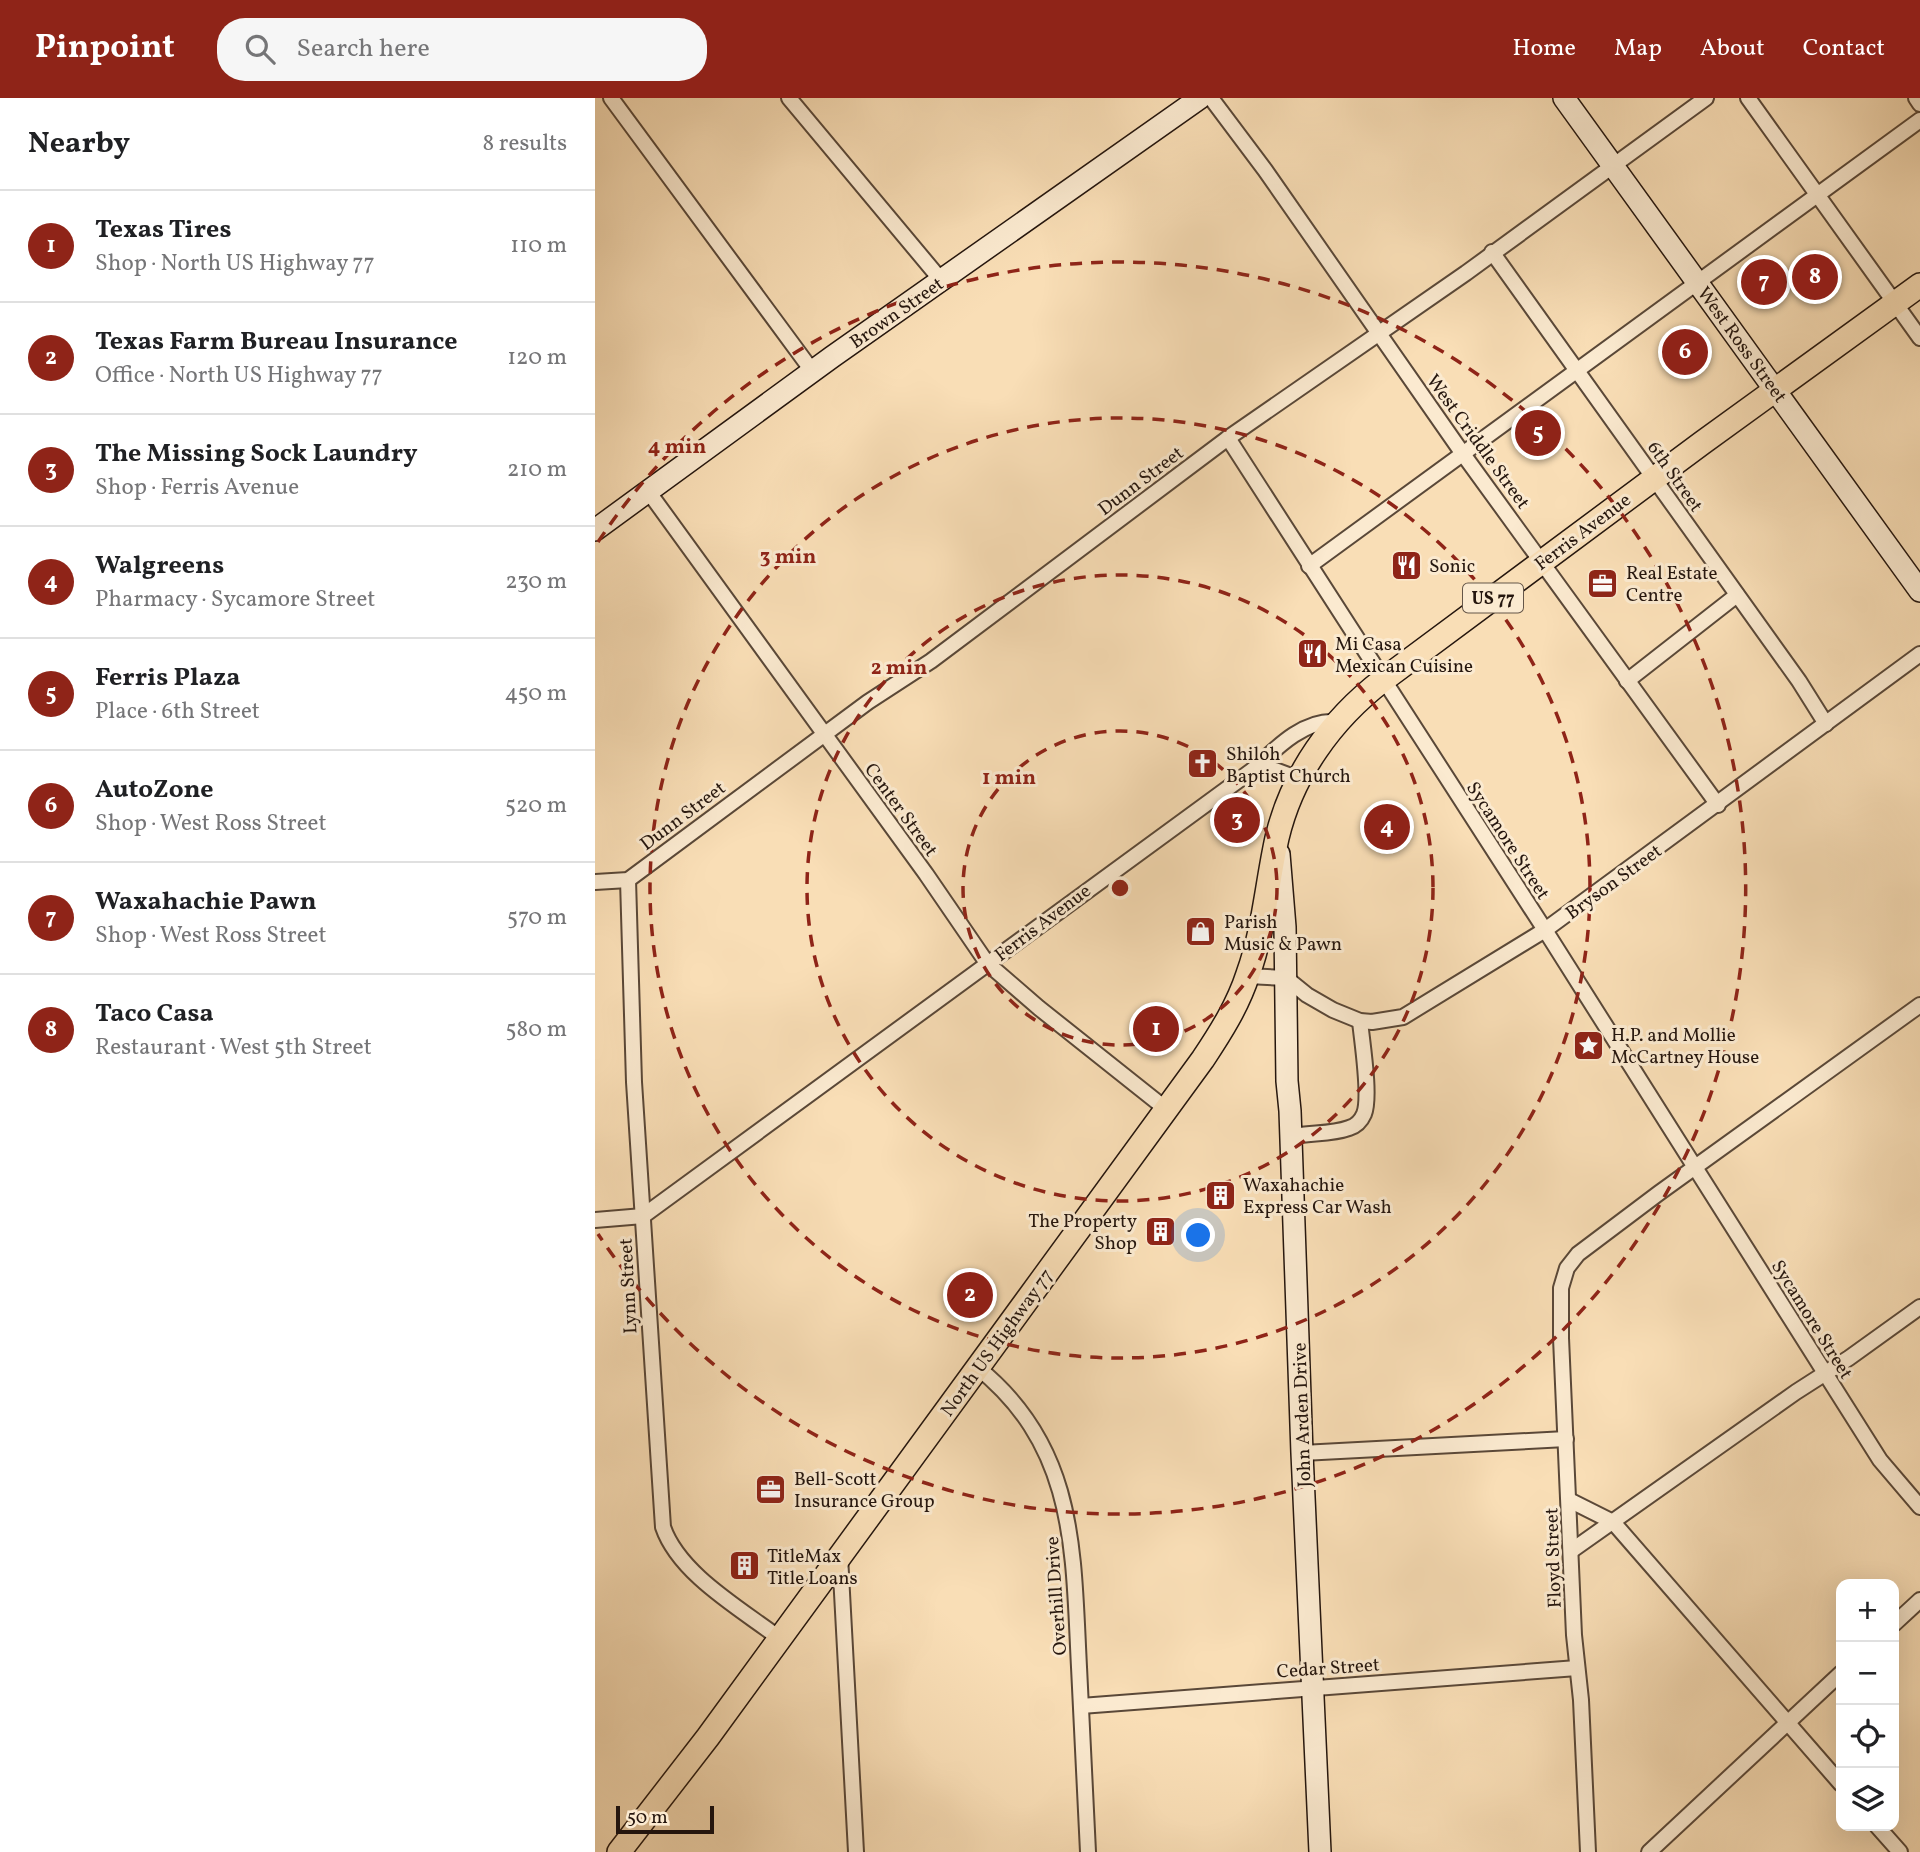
<!DOCTYPE html>
<html lang="en">
<head>
<meta charset="utf-8">
<style>
	:root { --surface:#fff; --page:#f6f6f6; --text:#202124; --muted:#757577; --line:#e0e0e0; --accent:#8f2418 }
	body { margin:0; font-family:Vollkorn,serif; background:var(--page); color:var(--text) }
	.controls { position:absolute; right:21px; bottom:21px; display:grid; overflow:hidden; border-radius:14px; box-shadow:0 7px 28px #0002 }
	.controls button { width:63px; height:63px; display:grid; place-items:center; padding:0; border:0; border-bottom:2px solid var(--line); background:var(--surface); color:var(--text); font:35px sans-serif }
	.scale { position:absolute; left:21px; bottom:18px; width:98px; box-sizing:border-box; padding-left:7px; border:4px solid #25160e; border-top:0; font-size:19px; line-height:24px; white-space:nowrap; color:#25160e; -webkit-text-stroke:5px #fbead0; paint-order:stroke }
	.you { position:absolute; left:604px; top:1138px; width:24px; height:24px; margin:-18px; border:5px solid #fff; border-radius:50%; background:#1a73e8; box-shadow:0 0 0 10px #1a73e833 }
	.badge { display:grid; place-items:center; width:46px; height:46px; border-radius:50%; background:var(--accent); color:#fff; font-size:23px; font-weight:700 }
	.pin { position:absolute; translate:-50% -50%; border:4px solid #fff; box-shadow:0 2px 7px #0006 }
	.list { margin:0; padding:0; list-style:none }
	h2 { display:flex; justify-content:space-between; align-items:center; height:91px; margin:0; padding:0 28px; font-size:30px }
	h2 small { font-size:23px; font-weight:400; color:var(--muted) }
	.list li { display:grid; grid-template-columns:46px 1fr auto; gap:21px; align-items:center; box-sizing:border-box; height:112px; padding:0 28px; border-top:2px solid var(--line) }
	.list b { display:block; font-size:26px; white-space:nowrap }
	.list p { margin:0; font-size:23px; white-space:nowrap; color:var(--muted) }
	.list em { font-size:23px; font-style:normal; color:var(--muted) }
	.icon { flex:none; width:38px; height:38px; fill:none; stroke:currentColor; stroke-width:2; stroke-linecap:round; stroke-linejoin:round }
	.map { position:relative; flex:none; width:1325px; height:1754px; overflow:hidden }
	header { display:flex; align-items:center; gap:42px; box-sizing:border-box; height:98px; padding:0 35px; background:var(--accent); color:#fff }
	header strong { font-size:33px }
	nav { display:flex; gap:38px; margin-inline-start:auto; font-size:24px }
	.search { width:490px; height:63px; background:var(--page); display:flex; align-items:center; gap:18px; box-sizing:border-box; padding:0 24px; border-radius:28px; color:var(--muted); font-size:26px }
	main { display:flex }
	aside { flex:1; background:var(--surface) }
	.map>svg:first-child { display:block }
	.lines { fill:none; stroke-linecap:round; stroke-linejoin:round }
	.street-casing { stroke:#5a4838; stroke-width:18 }
	.secondary-casing { stroke:#25160e; stroke-width:24 }
	.primary-casing { stroke:#25160e; stroke-width:26 }
	.street { stroke:#fbead0; stroke-width:14 }
	.secondary { stroke:#fbead0; stroke-width:21 }
	.primary { stroke:#f9deb6; stroke-width:23 }
	.ring { fill:none; stroke:#8f2418; stroke-width:3.5; stroke-dasharray:12 9 }
	.labels { text-anchor:middle; stroke-width:6; stroke-linejoin:round; paint-order:stroke }
	.shield { fill:#fbead0; stroke:#655648; stroke-width:2 }
	.shield-label { font-size:18px; font-weight:bold; fill:#25160e }
	.street-label { font-size:19px; fill:#25160e; stroke:#fbead0 }
	.poi-label { font-size:19px; fill:#25160e; stroke:#fbead0; text-anchor:start }
	.centre { fill:#8f2418; stroke:#fbead0; stroke-width:3.5 }
	.ring-label { font-size:21px; text-anchor:middle; font-weight:bold; fill:#8f2418; stroke:#fbead0; stroke-width:6; stroke-linejoin:round; paint-order:stroke }
</style>
</head>
<body>
<header>
<strong>Pinpoint</strong>
<div class="search"><svg class="icon" aria-label="search" viewBox="0 0 24 24"><circle cx="10" cy="10" r="6"/><path d="M15 15l6 6"/></svg>Search here</div>
<nav><a>Home</a><a>Map</a><a>About</a><a>Contact</a></nav>
</header>
<main>
<aside>
<h2>Nearby<small>8 results</small></h2>
<ul class="list">
<li><span class="badge">1</span><div><b>Texas Tires</b><p>Shop · North US Highway 77</p></div><em>110 m</em></li>
<li><span class="badge">2</span><div><b>Texas Farm Bureau Insurance</b><p>Office · North US Highway 77</p></div><em>120 m</em></li>
<li><span class="badge">3</span><div><b>The Missing Sock Laundry</b><p>Shop · Ferris Avenue</p></div><em>210 m</em></li>
<li><span class="badge">4</span><div><b>Walgreens</b><p>Pharmacy · Sycamore Street</p></div><em>230 m</em></li>
<li><span class="badge">5</span><div><b>Ferris Plaza</b><p>Place · 6th Street</p></div><em>450 m</em></li>
<li><span class="badge">6</span><div><b>AutoZone</b><p>Shop · West Ross Street</p></div><em>520 m</em></li>
<li><span class="badge">7</span><div><b>Waxahachie Pawn</b><p>Shop · West Ross Street</p></div><em>570 m</em></li>
<li><span class="badge">8</span><div><b>Taco Casa</b><p>Restaurant · West 5th Street</p></div><em>580 m</em></li>
</ul>
</aside>
<div class="map">
<svg width="1325" height="1754" viewBox="0 0 1325 1754">
	<rect width="100%" height="100%" fill="#f9deb6"/>
	<filter id="stains"><feTurbulence type="fractalNoise" baseFrequency=".00286" numOctaves="4"/><feColorMatrix values="0 0 0 0 .2 0 0 0 0 .09 0 0 0 0 .02 0 0 0 .5 -.17"/></filter>
	<radialGradient id="worn" r=".72"><stop offset=".6" stop-color="#630" stop-opacity="0"/><stop offset="1" stop-color="#630" stop-opacity=".3"/></radialGradient>
	<g class="lines">
		<defs>
			<g id="street">
				<path d="M16 0 218 274"/>
				<path d="M194 0 346 182"/>
				<path d="M616 0 670 72 868 356 1123 707"/>
				<path d="M1153 0 1325 240"/>
				<path d="M1321 0 1325 6"/>
				<path d="M897 154 1204 583 1231 626"/>
				<path d="M633 340 950 832 1285 1362 1325 1409"/>
				<path d="M53 393 331 776 392 865 444 910 571 1011"/>
				<path d="M714 468 1325 22"/>
				<path d="M1032 583 1142 497"/>
				<path d="M659 671 680 672 704 681"/>
				<path d="M33 782 39 984 68 1429C84 1476 146 1511 184 1540"/>
				<path d="M0 784 33 782 273 604 336 563 633 340 871 175 1111 0"/>
				<path d="M653 878 691 880 712 897 738 912 765 923 777 924 808 919 950 832 1325 556"/>
				<path d="M694 1039C714 1034 735 1037 754 1030 761 1028 766 1023 769 1016 776 999 767 944 765 923"/>
				<path d="M0 1122 48 1118 659 671C681 650 709 621 742 624"/>
				<path d="M382 1269C482 1349 478 1453 484 1569 487 1630 490 1692 493 1754"/>
				<path d="M707 1355 971 1341"/>
				<path d="M974 1402 1018 1424 1246 1686"/>
				<path d="M976 1453 1201 1294 1254 1260 1325 1209"/>
				<path d="M245 1458 261 1754"/>
				<path d="M1299 1526 1325 1502"/>
				<path d="M486 1608 982 1570"/>
				<path d="M1282 1728 1305 1754"/>
				<path d="M993 1754 986 1602 979 1537 966 1240V1190L972 1170 983 1156 1064 1095 1325 907"/>
				<path d="M1054 1754 1246 1575"/>
			</g>
			<g id="secondary">
				<path d="M969 0 1325 493"/>
				<path d="M0 432 237 259 605 0"/>
				<path d="M684 756 690 829 692 983 695 1013 707 1355 725 1754"/>
			</g>
			<path id="primary" d="M24 1754 113 1639 608 961C626 934 643 907 653 876 669 832 672 785 682 740 697 676 737 621 788 582L1107 345 1325 187"/>
		</defs>
		<use href="#street" class="street-casing"/>
		<use href="#secondary" class="secondary-casing"/>
		<use href="#primary" class="primary-casing"/>
		<use href="#street" class="street"/>
		<use href="#secondary" class="secondary"/>
		<use href="#primary" class="primary"/>
	</g>
	<g class="ring">
		<circle cx="525" cy="790" r="157"/>
		<circle cx="525" cy="790" r="313"/>
		<circle cx="525" cy="790" r="470"/>
		<path d="M3 444A626 626 0 1 1 3 1136"/>
	</g>
	<defs>
		<symbol id="restaurant-square" viewBox="-11 -11 22 22"><rect x="-9" y="-9" width="18" height="18" rx="4" fill="#8f2418" stroke="#fbead0"/><path d="M-5-6h1v4h1v-4h1v4h1v-4h1v5L-1.5 .5V6h-2V.5L-5-1ZM5-6V6H3V1.5H1.5Q1.5-4 5-6Z" fill="#fff"/></symbol>
		<symbol id="office-square" viewBox="-11 -11 22 22"><rect x="-9" y="-9" width="18" height="18" rx="4" fill="#8f2418" stroke="#fbead0"/><path d="M-6-3h4V-5.5h4V-3h4V5H-6ZM-1-4.5V-3h2v-1.5ZM-6 0V1H6V0Z" fill="#fff"/></symbol>
		<symbol id="church-square" viewBox="-11 -11 22 22"><rect x="-9" y="-9" width="18" height="18" rx="4" fill="#8f2418" stroke="#fbead0"/><path d="M-1.2-6h2.4v3.5h3.3v2.4h-3.3V6h-2.4V-.1h-3.3v-2.4h3.3Z" fill="#fff"/></symbol>
		<symbol id="shop-square" viewBox="-11 -11 22 22"><rect x="-9" y="-9" width="18" height="18" rx="4" fill="#8f2418" stroke="#fbead0"/><path d="M-5-2.5h2.3a2.7 3.5 0 0 1 5.4 0H5L5.5 6h-11ZM-1.5-2.5h3a1.5 2.3 0 0 0-3 0Z" fill="#fff"/></symbol>
		<symbol id="sight-square" viewBox="-11 -11 22 22"><rect x="-9" y="-9" width="18" height="18" rx="4" fill="#8f2418" stroke="#fbead0"/><path d="M0-6L1.8-2.2L6-1.7L2.9 1.2L3.7 5.4L0 3.3L-3.7 5.4L-2.9 1.2L-6-1.7L-1.8-2.2Z" fill="#fff"/></symbol>
		<symbol id="building-square" viewBox="-11 -11 22 22"><rect x="-9" y="-9" width="18" height="18" rx="4" fill="#8f2418" stroke="#fbead0"/><path d="M-4-6H4V6H1V3H-1V6H-4ZM-2.5-4.3h1.7v1.8h-1.7ZM.8-4.3h1.7v1.8H.8ZM-2.5-1h1.7V.8h-1.7ZM.8-1h1.7V.8H.8Z" fill="#fff"/></symbol>
	</defs>
	<g fill-rule="evenodd">
		<use href="#restaurant-square" x="794" y="450" width="35" height="35"/>
		<use href="#office-square" x="990" y="468" width="35" height="35"/>
		<use href="#restaurant-square" x="700" y="538" width="35" height="35"/>
		<use href="#church-square" x="590" y="648" width="35" height="35"/>
		<use href="#shop-square" x="588" y="816" width="35" height="35"/>
		<use href="#sight-square" x="976" y="930" width="35" height="35"/>
		<use href="#building-square" x="608" y="1080" width="35" height="35"/>
		<use href="#building-square" x="548" y="1116" width="35" height="35"/>
		<use href="#office-square" x="158" y="1374" width="35" height="35"/>
		<use href="#building-square" x="132" y="1450" width="35" height="35"/>
	</g>
	<g class="labels">
		<rect class="shield" x="868" y="485.5" width="60" height="29" rx="5"/>
		<g class="shield-label">
			<text x="898" y="506">US 77</text>
		</g>
		<g class="street-label">
			<text transform="translate(301 214) rotate(-35)" y="7">Brown Street</text>
			<text transform="translate(1148 246) rotate(54)" y="7">West Ross Street</text>
			<text transform="translate(884 343) rotate(54)" y="7">West Criddle Street</text>
			<text transform="translate(1081 378) rotate(55)" y="7">6th Street</text>
			<text transform="translate(545 382) rotate(-37)" y="7">Dunn Street</text>
			<text transform="translate(987 433) rotate(-37)" y="7">Ferris Avenue</text>
			<text transform="translate(307 711) rotate(54)" y="7">Center Street</text>
			<text transform="translate(87 717) rotate(-37)" y="7">Dunn Street</text>
			<text transform="translate(914 742) rotate(57)" y="7">Sycamore Street</text>
			<text transform="translate(1018 783) rotate(-36)" y="7">Bryson Street</text>
			<text transform="translate(447 824) rotate(-37)" y="7">Ferris Avenue</text>
			<text transform="translate(32 1188) rotate(-93)" y="7">Lynn Street</text>
			<text transform="translate(1218 1221) rotate(58)" y="7">Sycamore Street</text>
			<text transform="translate(401 1244) rotate(-54)" y="7">North US Highway 77</text>
			<text transform="translate(706 1317) rotate(-92)" y="7">John Arden Drive</text>
			<text transform="translate(957 1460) rotate(-92)" y="7">Floyd Street</text>
			<text transform="translate(460 1498) rotate(-94)" y="7">Overhill Drive</text>
			<text transform="translate(733 1569) rotate(-4)" y="7">Cedar Street</text>
		</g>
		<g class="poi-label">
			<text x="834" y="474">Sonic</text>
			<text x="1031" y="481">Real Estate<tspan x="1031" dy="22">Centre</tspan></text>
			<text x="740" y="552">Mi Casa<tspan x="740" dy="22">Mexican Cuisine</tspan></text>
			<text x="631" y="662">Shiloh<tspan x="631" dy="22">Baptist Church</tspan></text>
			<text x="629" y="830">Parish<tspan x="629" dy="22">Music &amp; Pawn</tspan></text>
			<text x="1016" y="943">H.P. and Mollie<tspan x="1016" dy="22">McCartney House</tspan></text>
			<text x="648" y="1093">Waxahachie<tspan x="648" dy="22">Express Car Wash</tspan></text>
			<text x="542" y="1129" text-anchor="end">The Property<tspan x="542" dy="22">Shop</tspan></text>
			<text x="199" y="1387">Bell-Scott<tspan x="199" dy="22">Insurance Group</tspan></text>
			<text x="172" y="1464">TitleMax<tspan x="172" dy="22">Title Loans</tspan></text>
		</g>
	</g>
	<circle cx="525" cy="790" r="10" class="centre"/>
	<g class="ring-label">
		<text x="82" y="355">4 min</text>
		<text x="193" y="465">3 min</text>
		<text x="304" y="576">2 min</text>
		<text x="414" y="686">1 min</text>
	</g>
	<rect width="100%" height="100%" filter="url(#stains)"/>
	<rect width="100%" height="100%" fill="url(#worn)"/>
</svg>
<div class="controls">
<button>+</button>
<button>−</button>
<button><svg class="icon" aria-label="locate" viewBox="0 0 24 24"><circle cx="12" cy="12" r="6"/><path d="M12 2v4M12 18v4M2 12h4M18 12h4"/></svg></button>
<button><svg class="icon" aria-label="layers" viewBox="0 0 24 24"><path d="M12 4l9 5-9 5-9-5zM3 14l9 5 9-5"/></svg></button>
</div>
<div class="scale">50 m</div>
<div class="you"></div>
<div class="pin badge" style="left:561px;top:931px">1</div>
<div class="pin badge" style="left:375px;top:1197px">2</div>
<div class="pin badge" style="left:642px;top:722px">3</div>
<div class="pin badge" style="left:792px;top:729px">4</div>
<div class="pin badge" style="left:943px;top:335px">5</div>
<div class="pin badge" style="left:1090px;top:254px">6</div>
<div class="pin badge" style="left:1169px;top:184px">7</div>
<div class="pin badge" style="left:1220px;top:179px">8</div>
</div>
</main>
</body>
</html>
